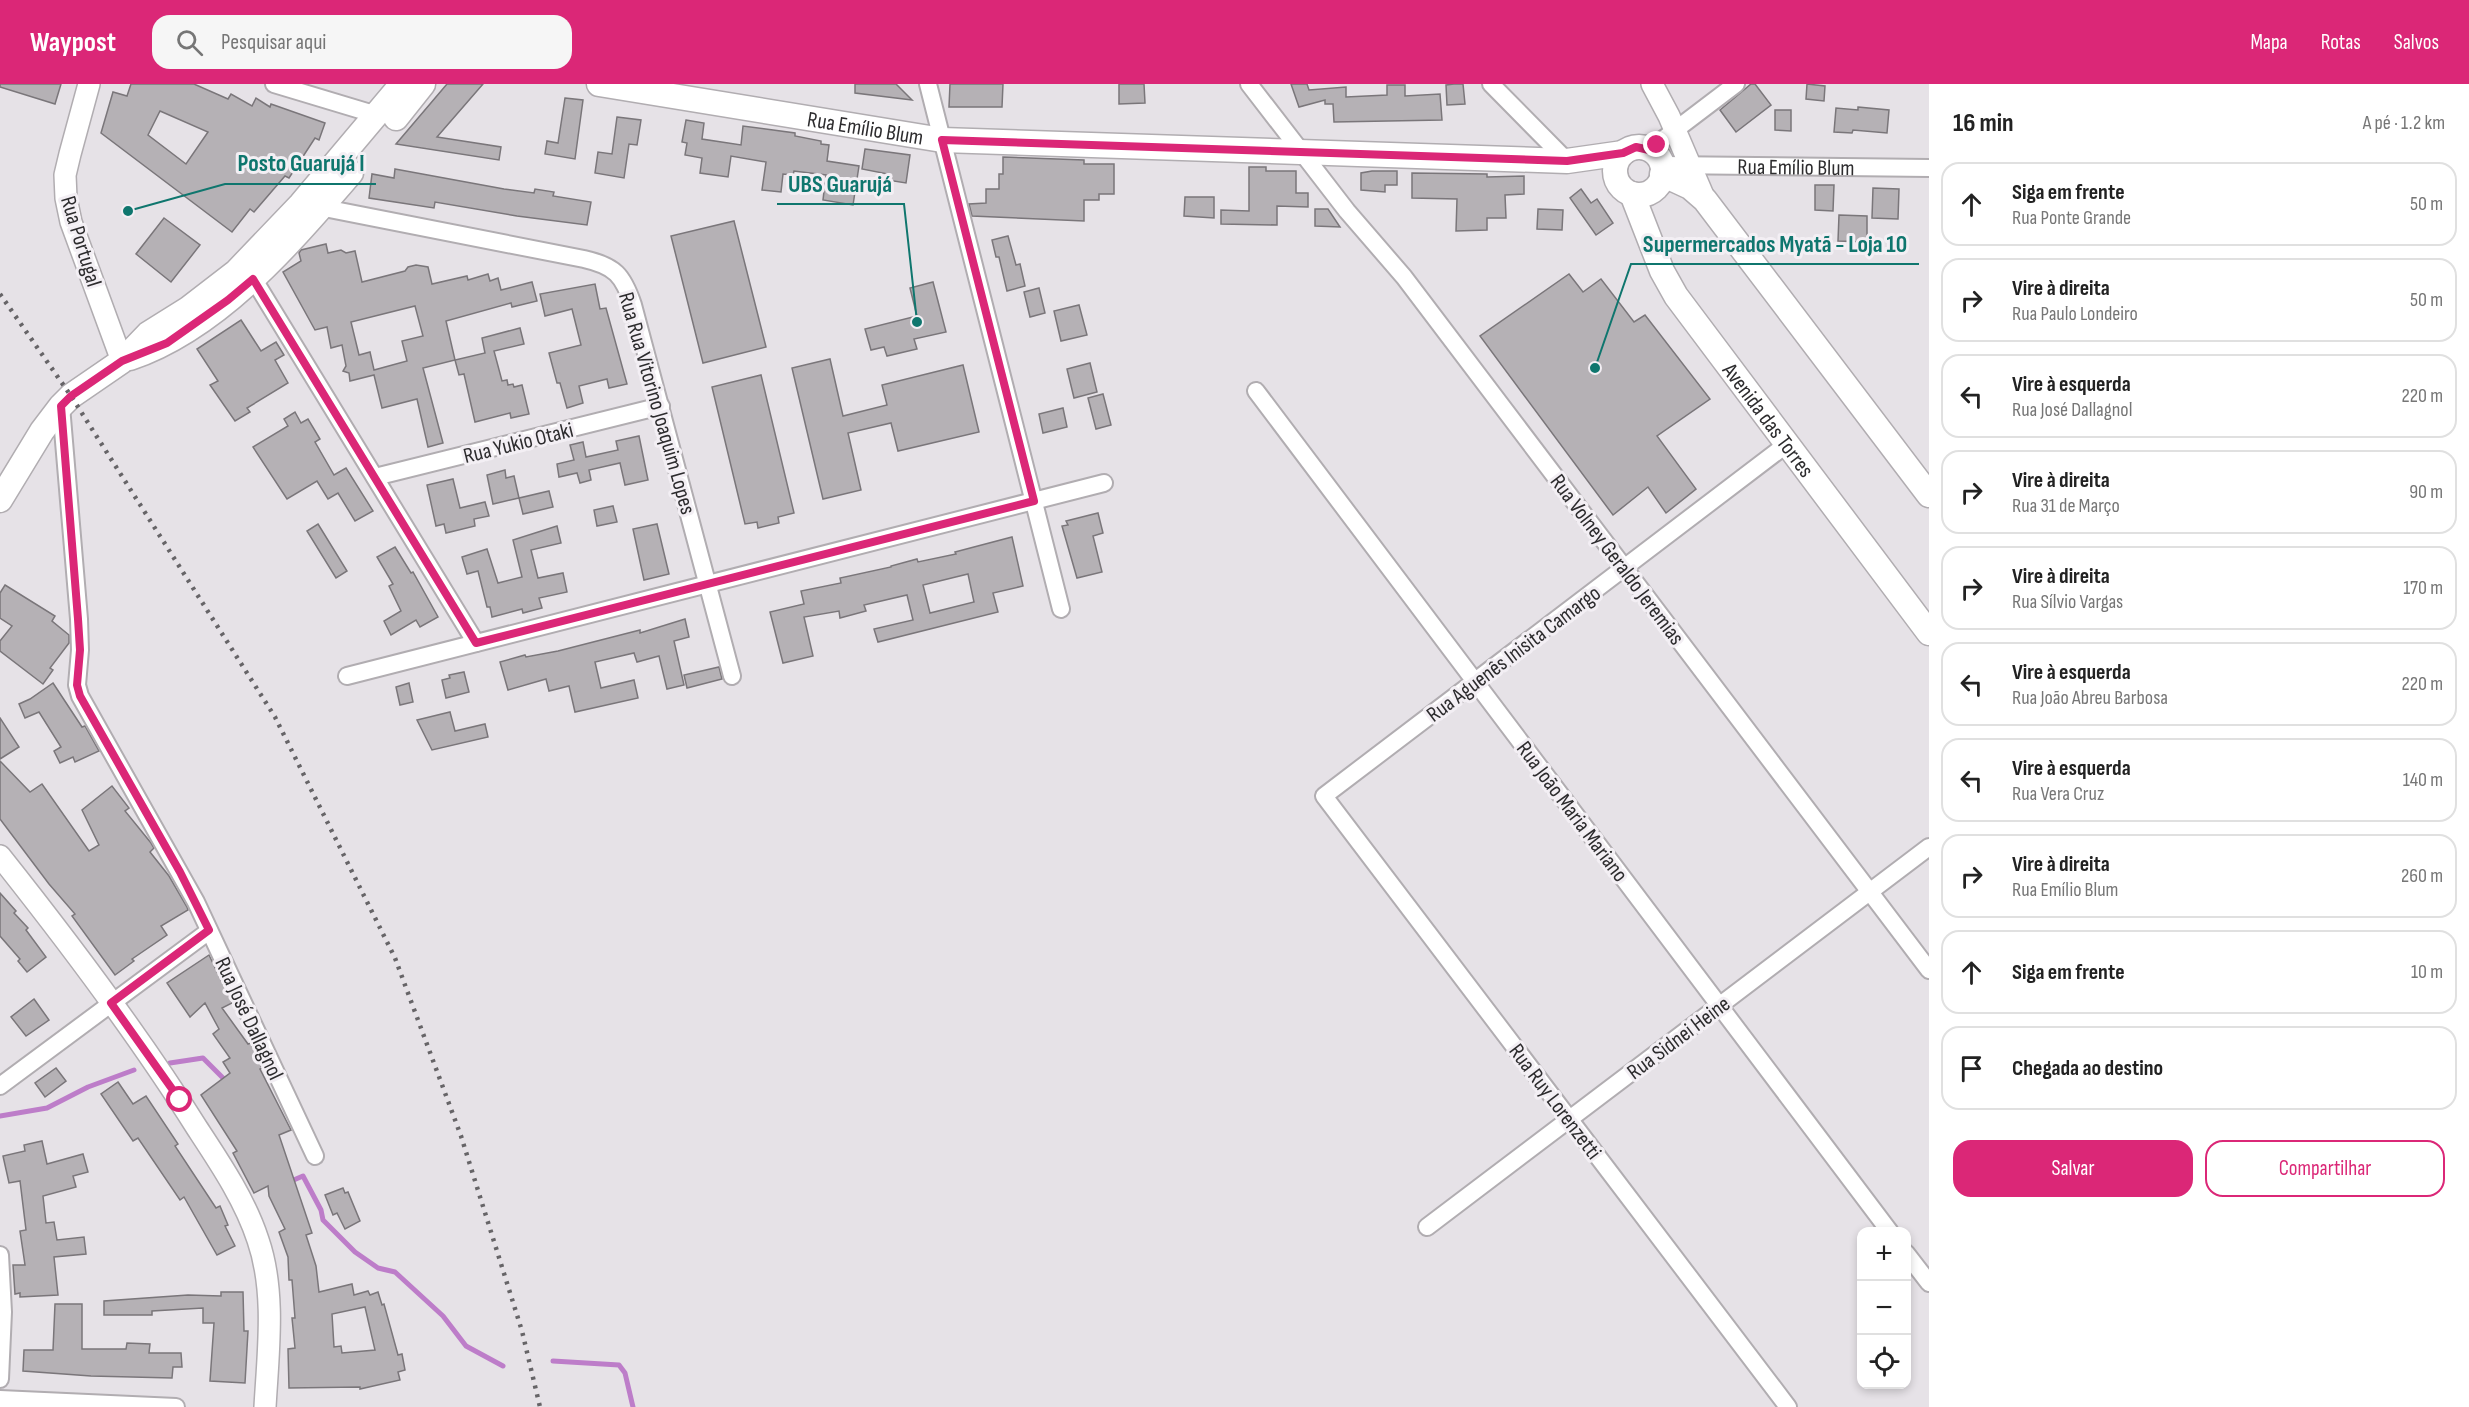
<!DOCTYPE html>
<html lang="pt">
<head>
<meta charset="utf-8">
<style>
	:root { --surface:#fff; --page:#f6f6f6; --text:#222; --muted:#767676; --line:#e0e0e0; --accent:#db2777 }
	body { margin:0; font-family:"Sofia Sans Condensed",sans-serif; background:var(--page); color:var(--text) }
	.controls { position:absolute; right:18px; bottom:18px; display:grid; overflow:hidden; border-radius:12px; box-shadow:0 3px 9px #0003 }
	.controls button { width:54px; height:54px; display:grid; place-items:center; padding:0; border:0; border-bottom:2px solid var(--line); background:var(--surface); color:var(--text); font:30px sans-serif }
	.stop { position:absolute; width:18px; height:18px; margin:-14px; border:4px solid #db2777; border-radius:50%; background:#fff }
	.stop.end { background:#db2777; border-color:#fff; box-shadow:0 2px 6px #0008 }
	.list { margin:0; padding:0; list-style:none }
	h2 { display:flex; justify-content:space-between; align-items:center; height:78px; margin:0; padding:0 24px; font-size:26px }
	h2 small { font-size:20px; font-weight:400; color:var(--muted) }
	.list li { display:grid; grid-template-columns:39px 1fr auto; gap:18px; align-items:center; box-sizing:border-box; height:84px; margin:0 12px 12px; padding:0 12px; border:2px solid var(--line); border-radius:18px }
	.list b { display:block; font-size:22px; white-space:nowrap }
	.list p { margin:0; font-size:20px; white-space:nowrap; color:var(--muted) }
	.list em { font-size:20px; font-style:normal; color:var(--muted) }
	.actions { display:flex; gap:12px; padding:18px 24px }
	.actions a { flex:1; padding:14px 0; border:2px solid var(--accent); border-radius:18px; text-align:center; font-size:21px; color:var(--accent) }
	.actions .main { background:var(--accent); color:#fff }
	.icon { flex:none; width:33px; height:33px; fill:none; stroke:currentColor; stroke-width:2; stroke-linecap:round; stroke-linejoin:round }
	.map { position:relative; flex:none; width:1929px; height:1323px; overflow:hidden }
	header { display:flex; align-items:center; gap:36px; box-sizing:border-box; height:84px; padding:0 30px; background:var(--accent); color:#fff }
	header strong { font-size:28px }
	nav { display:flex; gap:33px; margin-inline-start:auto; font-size:21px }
	.search { width:420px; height:54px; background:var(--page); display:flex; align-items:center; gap:15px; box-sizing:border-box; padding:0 21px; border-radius:18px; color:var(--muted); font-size:22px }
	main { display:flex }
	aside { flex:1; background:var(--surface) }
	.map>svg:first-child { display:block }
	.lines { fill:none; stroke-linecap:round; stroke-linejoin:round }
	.stream { stroke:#bd7dc9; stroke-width:5 }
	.building { fill:#b5b1b5; stroke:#7a767a; stroke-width:1.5; fill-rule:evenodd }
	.minor-casing { stroke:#b1adb1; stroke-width:20 }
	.tertiary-casing { stroke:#b1adb1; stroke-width:24 }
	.secondary-casing { stroke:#b1adb1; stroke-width:27 }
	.minor { stroke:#fff; stroke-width:16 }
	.tertiary { stroke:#fff; stroke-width:21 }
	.secondary { stroke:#fff; stroke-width:24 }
	.rail { stroke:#666467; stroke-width:4.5; stroke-dasharray:3 6; stroke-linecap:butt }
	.route { stroke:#db2777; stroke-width:8 }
	.labels { text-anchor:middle; stroke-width:6; stroke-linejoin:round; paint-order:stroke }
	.street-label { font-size:22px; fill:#2d2c2e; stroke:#f3eff4 }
	.leader { fill:none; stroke:#0f766e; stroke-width:2 }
	.callout-dot { fill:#0f766e; stroke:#f3eff4; stroke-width:2 }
	.callout-label { font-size:24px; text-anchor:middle; font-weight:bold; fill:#0f766e; stroke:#f3eff4; stroke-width:6; stroke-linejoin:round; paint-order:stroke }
</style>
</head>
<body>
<header>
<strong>Waypost</strong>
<div class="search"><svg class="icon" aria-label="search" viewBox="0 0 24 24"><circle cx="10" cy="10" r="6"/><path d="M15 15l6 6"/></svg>Pesquisar aqui</div>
<nav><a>Mapa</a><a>Rotas</a><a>Salvos</a></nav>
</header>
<main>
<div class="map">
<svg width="1929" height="1323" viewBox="0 0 1929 1323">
	<rect width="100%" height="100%" fill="#e6e2e7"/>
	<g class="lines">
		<g class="stream">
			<path d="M170 979 203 974 227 998"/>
			<path d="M0 1032 47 1024 88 1003 134 986"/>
			<path d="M289 1098 303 1092 321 1126 323 1136 355 1168 378 1184 395 1188 443 1232 466 1262 503 1282"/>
			<path d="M553 1277 619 1281 625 1289 633 1323"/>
		</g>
	</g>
	<g class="building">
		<path d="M0 0H61L55 20 0 3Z"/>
		<path d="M131 0H194L228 15 231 10 252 22 256 14 270 23 271 20 325 39 319 56 315 54 289 94 285 92 254 128 250 125 232 148 101 49 113 8 127 12ZM160 27 208 48 186 80 148 51Z"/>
		<path d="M447 0H483L437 53 501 63 499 76 396 60Z"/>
		<path d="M855 0H896L912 16 855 9Z"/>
		<path d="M950 0H1003L1002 23H949Z"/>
		<path d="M1119 0H1144L1145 19 1119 20Z"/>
		<path d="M1291 0H1307L1309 6 1346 3V13L1387 11V1H1405V12L1440 10 1442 36 1334 38 1333 20H1325V16L1299 23Z"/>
		<path d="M1454 0H1463L1465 20 1447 21 1446 1Z"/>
		<path d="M1751 0H1755L1771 21 1736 48 1720 26Z"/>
		<path d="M1807 0 1825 2 1824 17 1806 15Z"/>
		<path d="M565 14 583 16 575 75 545 70 547 57 558 59Z"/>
		<path d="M1858 23 1889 26 1887 49 1853 46 1852 49 1834 48 1836 24 1858 26Z"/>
		<path d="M1775 26H1791V47L1775 46Z"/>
		<path d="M617 33 641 36 637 61 629 60 624 94 595 89 598 68 612 70Z"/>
		<path d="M686 36 704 39 702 55 741 61 743 42 795 49V52L821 57V60L829 61 827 77 859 82 853 121 823 116 826 91 794 87 793 91 783 90 781 108 762 106 766 78 731 72 728 93 700 89 702 74 685 71 687 59 682 58Z"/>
		<path d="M865 65 910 71 906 99 887 96 888 90 862 85Z"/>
		<path d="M1003 73 1084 76V80H1114V110H1099V116H1084V137L972 132 969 120 986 119V105H999V90H1003Z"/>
		<path d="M1249 83H1266V87H1296V109H1308V123L1277 122V141L1221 140V126L1249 127Z"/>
		<path d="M395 85 504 105 534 109 535 105 554 108 553 112 591 118 587 141 517 132 435 118 434 124 369 114 372 90 394 94Z"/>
		<path d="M1372 87H1397V101H1385V108L1361 106V89Z"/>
		<path d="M1412 89 1487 90V93L1524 92V110L1505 111 1506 134H1487V146L1456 147 1457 115 1412 114Z"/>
		<path d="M1815 101H1834L1833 127 1815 126Z"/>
		<path d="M1873 104 1899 105 1898 135 1872 134Z"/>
		<path d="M1581 105 1591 119 1597 115 1613 139 1596 151 1570 114Z"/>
		<path d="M1185 113H1214V134L1184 132Z"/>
		<path d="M1315 125H1328L1340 143 1315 142Z"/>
		<path d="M1538 125 1563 126 1562 146 1537 145Z"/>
		<path d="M1839 131 1867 132V158L1838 157Z"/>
		<path d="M164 134 200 161 171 198 136 170Z"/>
		<path d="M734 137 766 263 703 279 671 152Z"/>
		<path d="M1008 152 1016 181 1020 180 1025 202 1007 207 999 173H996L992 156Z"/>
		<path d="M326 160 328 169 341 166 346 169 355 167 362 198 405 187 408 183 416 181 428 183 432 200 467 192 468 196 488 190 490 197 498 194 501 206 532 198 537 217 512 223 511 219 446 237 455 276 423 284 443 359 428 363 417 315 382 324 374 291 350 297 349 289 343 287 346 282 342 261 331 264 327 243 315 246 283 188 301 177 299 169 301 166ZM415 222 423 252 402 257 407 277 374 286 370 268 359 271 351 238Z"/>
		<path d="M1569 190 1583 208 1601 195 1634 238 1645 231 1710 315 1657 352 1696 405 1666 429 1648 403 1613 431 1480 252Z"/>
		<path d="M933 198 946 248 914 255 917 265 887 272 884 263 871 266 865 245 917 232 910 204Z"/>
		<path d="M595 200 600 225 606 224 627 300 609 304 607 295 579 302 583 319 567 324 560 299H557L549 269 581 261 572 225 545 232 540 210Z"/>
		<path d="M1039 204 1045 229 1030 233 1024 208Z"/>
		<path d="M1079 221 1087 251 1061 257 1054 227Z"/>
		<path d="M241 236 261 267 276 258 284 271 275 276 288 299 247 324 250 328 235 337 210 301 218 297 197 265Z"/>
		<path d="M520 244 524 260 494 267 502 297 507 296 508 301 513 300 514 303 522 301 529 330 511 334 510 329 475 338 464 290 459 291 455 276 485 269 482 254Z"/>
		<path d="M830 275 843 332 887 321 882 301 963 281 979 348 898 367 891 339 848 349 861 406 823 415 792 284Z"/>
		<path d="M1090 279 1097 308 1074 314 1067 285Z"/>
		<path d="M761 291 794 429 778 433 779 439 758 444 757 438 745 440 712 303Z"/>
		<path d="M1103 310 1111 341 1096 345 1088 314Z"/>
		<path d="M1063 324 1067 343 1043 349 1039 330Z"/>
		<path d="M295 328 301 339 308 335 320 355 315 358 334 391 346 384 373 427 355 437 338 409 328 415 317 397 287 415 253 363 288 342 284 335Z"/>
		<path d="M639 352 648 396 625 401 620 379 589 386 591 396 580 399 577 389 559 393 557 380 574 376 570 361 583 358 586 373 618 366 616 357Z"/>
		<path d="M505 386 506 394 514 392 519 414 549 407 553 423 523 430 519 414 493 420 487 391Z"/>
		<path d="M453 395 460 424 485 418 489 432 474 435 475 442 446 449 444 440 436 442 427 401Z"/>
		<path d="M613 422 617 438 597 442 594 426Z"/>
		<path d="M1098 429 1103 449 1093 452 1102 488 1077 494 1062 442 1068 441 1066 437Z"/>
		<path d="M318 440 347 487 336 494 307 447Z"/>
		<path d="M657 440 669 490 644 496 633 445Z"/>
		<path d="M557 442 561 459 531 466 538 494 563 489 567 508 539 514 542 524 523 529 522 525 492 533 490 523H487L478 487 467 490 462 473 487 465 498 499 522 493 513 456Z"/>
		<path d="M1012 453 1023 502 993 509 998 528 878 558 874 545 913 536 907 511 864 521 866 527 840 534 839 527 804 533 813 572 783 579 770 528 804 520 801 507 841 499 840 494 891 483V482L917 475 918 478 956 470 955 468ZM968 490 974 518 930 529 923 501Z"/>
		<path d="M395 463 411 489 413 488 438 533 420 543 416 536 391 551 384 537 401 527 389 502 393 500 377 473Z"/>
		<path d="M5 501 55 532 52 537 69 551V559L50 584 53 586 43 600 0 567V557L12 542 0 534V509Z"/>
		<path d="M685 535 689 553 674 557 684 601 667 605 659 572 637 578 634 569 595 578 601 604 634 596 638 614 575 628 569 602 549 607 546 595 508 606 500 578 525 571 526 573 558 567 640 546V549Z"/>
		<path d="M719 583 722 595 687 604 684 591Z"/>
		<path d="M464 588 469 608 446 614 442 596 450 594 449 591Z"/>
		<path d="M53 599 82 643 85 642 99 667 75 678 73 673 60 679 54 667 61 663 39 628 25 634 19 620 30 615Z"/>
		<path d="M409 599 413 618 400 621 396 603Z"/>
		<path d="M450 628 455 647 485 640 488 653 432 666 417 636Z"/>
		<path d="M0 634 19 663 0 675Z"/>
		<path d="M0 677 30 708 42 700 89 767 99 761 82 726 112 702 129 724 125 727 151 759 154 764 150 768 169 792 187 823 188 826 161 842 167 851 132 875 134 877 115 891 72 832 75 830 49 800 0 735Z"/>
		<path d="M0 809 16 827 14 829 28 844 26 846 46 873 27 888 18 877 20 875 0 852Z"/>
		<path d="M209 871 232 919 222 924 248 960 251 959 262 984 260 985 291 1046 279 1051 312 1149 306 1151 316 1182 319 1208 352 1200 354 1211 368 1207 370 1211 378 1208 382 1221 384 1220 398 1271 402 1270 405 1286 398 1288 400 1296 360 1305V1303L289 1304 288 1265 295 1264 292 1234H295L292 1196H289L288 1173 279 1148 285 1145 269 1112 268 1102 254 1109 233 1069 237 1067 201 1011 230 989 223 978 230 974 213 950 219 945 205 919 190 933 167 899ZM365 1223 375 1266 342 1269 341 1262 334 1263 332 1230Z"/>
		<path d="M34 915 49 936 26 952 11 933Z"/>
		<path d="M56 984 66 997 45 1013 35 999Z"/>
		<path d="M118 998 133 1020 146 1012 178 1060 175 1062 216 1124 220 1122 228 1141 225 1142 235 1162 217 1171 184 1113 180 1116 138 1054 133 1057 101 1010Z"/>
		<path d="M42 1057 47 1080 83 1070 88 1088 73 1092 76 1103 43 1112 46 1139 54 1138 57 1156 84 1153 86 1170 54 1173 58 1211 20 1213V1209L15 1210 13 1181H25L20 1147 26 1146 20 1097 9 1099 3 1072 25 1067 24 1061Z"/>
		<path d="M343 1104 345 1109 348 1108 360 1137 345 1145 337 1129 333 1131 325 1111Z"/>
		<path d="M221 1208H243L244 1247H248L245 1299 210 1297 214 1239H203V1224L152 1227V1231H104V1217L188 1211 221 1212Z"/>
		<path d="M55 1220H82V1265H126L127 1259 150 1260 149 1269H181L182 1283H173L172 1294 91 1292 23 1287 24 1266H53Z"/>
	</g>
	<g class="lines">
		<defs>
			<g id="minor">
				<path d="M274 0 377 31"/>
				<path d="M928 0 1061 525"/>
				<path d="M1249 0 1347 127 1404 193 1929 886"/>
				<path d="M1491 0 1567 77"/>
				<path d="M1649 66 1736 0"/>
				<path id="s1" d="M1662 81 1929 84"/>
				<path d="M314 122 584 175C615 182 623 191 633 221L732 592"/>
				<path d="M248 186 476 559"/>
				<path d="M1256 307 1890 1148"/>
				<path d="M61 322 79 535 80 566 77 601 80 612 196 818 315 1072"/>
				<path d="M1787 360 1324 712 1788 1323"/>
				<path d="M375 393 661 322"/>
				<path d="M347 592 1104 399"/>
				<path d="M0 1002 209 847"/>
				<path d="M1427 1143 1929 763"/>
				<path d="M1906 1169 1929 1199"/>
				<path d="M0 1171 3 1228 0 1295"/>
				<path d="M0 1315 176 1323"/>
			</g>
			<g id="tertiary">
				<path d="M89 0 70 70 65 91 66 114 71 138 122 277"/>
				<path d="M1652 0 1669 32 1705 116"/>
				<path d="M0 772C70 860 138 950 197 1044 220 1079 245 1116 258 1156 276 1208 268 1269 265 1323"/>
			</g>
			<g id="secondary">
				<path id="s2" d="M599 0 942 56 1567 77 1623 69"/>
				<path d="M396 34 423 0"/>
				<circle cx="1639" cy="87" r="24"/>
				<path d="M1662 90 1690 103 1705 116 1929 411"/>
				<path id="s3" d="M1632 110 1662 187 1676 212 1929 549"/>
				<path d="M130 274C219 244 291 158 351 89"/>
				<path d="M0 416 42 347 61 322 71 312 122 277 148 250 188 225 236 188 301 120 402 0"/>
			</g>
		</defs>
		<use href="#minor" class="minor-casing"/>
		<use href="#tertiary" class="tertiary-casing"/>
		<use href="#secondary" class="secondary-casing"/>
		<use href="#minor" class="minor"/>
		<use href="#tertiary" class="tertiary"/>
		<use href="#secondary" class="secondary"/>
		<path class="rail" d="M0 210 71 312 275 633 395 874 461 1052 522 1247 540 1323"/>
	</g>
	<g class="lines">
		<path class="route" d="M180 1016 111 919 209 846 180 788 80 612 77 601 80 566 78 535 61 322 71 312 122 277 167 259 228 216 253 195 476 559 1034 417 942 56 1567 77 1623 69 1636 63 1649 66 1657 61"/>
	</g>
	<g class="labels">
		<g class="street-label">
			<text dy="8" stroke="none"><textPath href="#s2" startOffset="270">Rua Emílio Blum</textPath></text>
			<text dy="8" stroke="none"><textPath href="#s1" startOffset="134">Rua Emílio Blum</textPath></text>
			<text transform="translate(82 157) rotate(73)" y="8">Rua Portugal</text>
			<text transform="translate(658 319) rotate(74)" y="8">Rua Rua Vitorino Joaquim Lopes</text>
			<text dy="8" stroke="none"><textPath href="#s3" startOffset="266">Avenida das Torres</textPath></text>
			<text transform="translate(518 358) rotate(-14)" y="8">Rua Yukio Otaki</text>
			<text transform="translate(1618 475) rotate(53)" y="8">Rua Volney Geraldo Jeremias</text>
			<text transform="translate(1513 569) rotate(-37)" y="8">Rua Aguenês Inisita Camargo</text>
			<text transform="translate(1573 727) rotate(53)" y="8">Rua João Maria Mariano</text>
			<text transform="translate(250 934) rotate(65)" y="8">Rua José Dallagnol</text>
			<text transform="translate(1678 953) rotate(-37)" y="8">Rua Sidnei Heine</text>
			<text transform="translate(1556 1017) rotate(53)" y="8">Rua Ruy Lorenzetti</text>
		</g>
	</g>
	<path class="leader" d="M128 127L225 100H376M917 238L904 120H777M1595 284L1631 180H1919"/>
	<g class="callout-dot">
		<circle cx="128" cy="127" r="6"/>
		<circle cx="917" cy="238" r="6"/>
		<circle cx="1595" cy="284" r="6"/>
	</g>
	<g class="callout-label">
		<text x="301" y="87">Posto Guarujá I</text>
		<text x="840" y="108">UBS Guarujá</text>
		<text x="1775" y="168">Supermercados Myatã - Loja 10</text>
	</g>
</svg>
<div class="controls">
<button>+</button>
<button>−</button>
<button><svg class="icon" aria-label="locate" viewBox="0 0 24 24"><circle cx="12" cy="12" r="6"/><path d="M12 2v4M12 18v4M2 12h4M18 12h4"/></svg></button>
</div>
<div class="stop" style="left:180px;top:1016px"></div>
<div class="stop end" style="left:1657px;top:61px"></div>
</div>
<aside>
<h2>16 min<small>A pé · 1.2 km</small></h2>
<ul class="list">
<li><svg class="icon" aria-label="ahead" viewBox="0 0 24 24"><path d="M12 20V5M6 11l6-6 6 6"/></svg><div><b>Siga em frente</b><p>Rua Ponte Grande</p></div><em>50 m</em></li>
<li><svg class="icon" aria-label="right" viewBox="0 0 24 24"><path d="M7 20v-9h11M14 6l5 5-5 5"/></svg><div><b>Vire à direita</b><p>Rua Paulo Londeiro</p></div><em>50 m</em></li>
<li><svg class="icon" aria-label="left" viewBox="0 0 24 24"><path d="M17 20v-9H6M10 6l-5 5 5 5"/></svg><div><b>Vire à esquerda</b><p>Rua José Dallagnol</p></div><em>220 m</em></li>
<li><svg class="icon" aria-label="right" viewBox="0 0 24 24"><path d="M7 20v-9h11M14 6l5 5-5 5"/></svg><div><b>Vire à direita</b><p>Rua 31 de Março</p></div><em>90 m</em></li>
<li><svg class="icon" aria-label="right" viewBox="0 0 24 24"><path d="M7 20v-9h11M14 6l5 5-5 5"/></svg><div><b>Vire à direita</b><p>Rua Sílvio Vargas</p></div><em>170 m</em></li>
<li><svg class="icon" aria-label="left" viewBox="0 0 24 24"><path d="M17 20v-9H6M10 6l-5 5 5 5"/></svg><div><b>Vire à esquerda</b><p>Rua João Abreu Barbosa</p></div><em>220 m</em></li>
<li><svg class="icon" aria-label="left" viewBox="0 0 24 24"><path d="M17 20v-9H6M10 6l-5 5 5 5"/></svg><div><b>Vire à esquerda</b><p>Rua Vera Cruz</p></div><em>140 m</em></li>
<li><svg class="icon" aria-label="right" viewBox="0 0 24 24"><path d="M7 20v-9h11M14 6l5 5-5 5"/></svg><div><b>Vire à direita</b><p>Rua Emílio Blum</p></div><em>260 m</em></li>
<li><svg class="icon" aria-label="ahead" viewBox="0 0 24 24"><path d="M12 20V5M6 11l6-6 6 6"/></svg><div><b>Siga em frente</b></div><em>10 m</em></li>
<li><svg class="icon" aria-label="arrive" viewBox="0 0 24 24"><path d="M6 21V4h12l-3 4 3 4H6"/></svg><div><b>Chegada ao destino</b></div></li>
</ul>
<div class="actions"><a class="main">Salvar</a><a>Compartilhar</a></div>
</aside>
</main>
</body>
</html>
